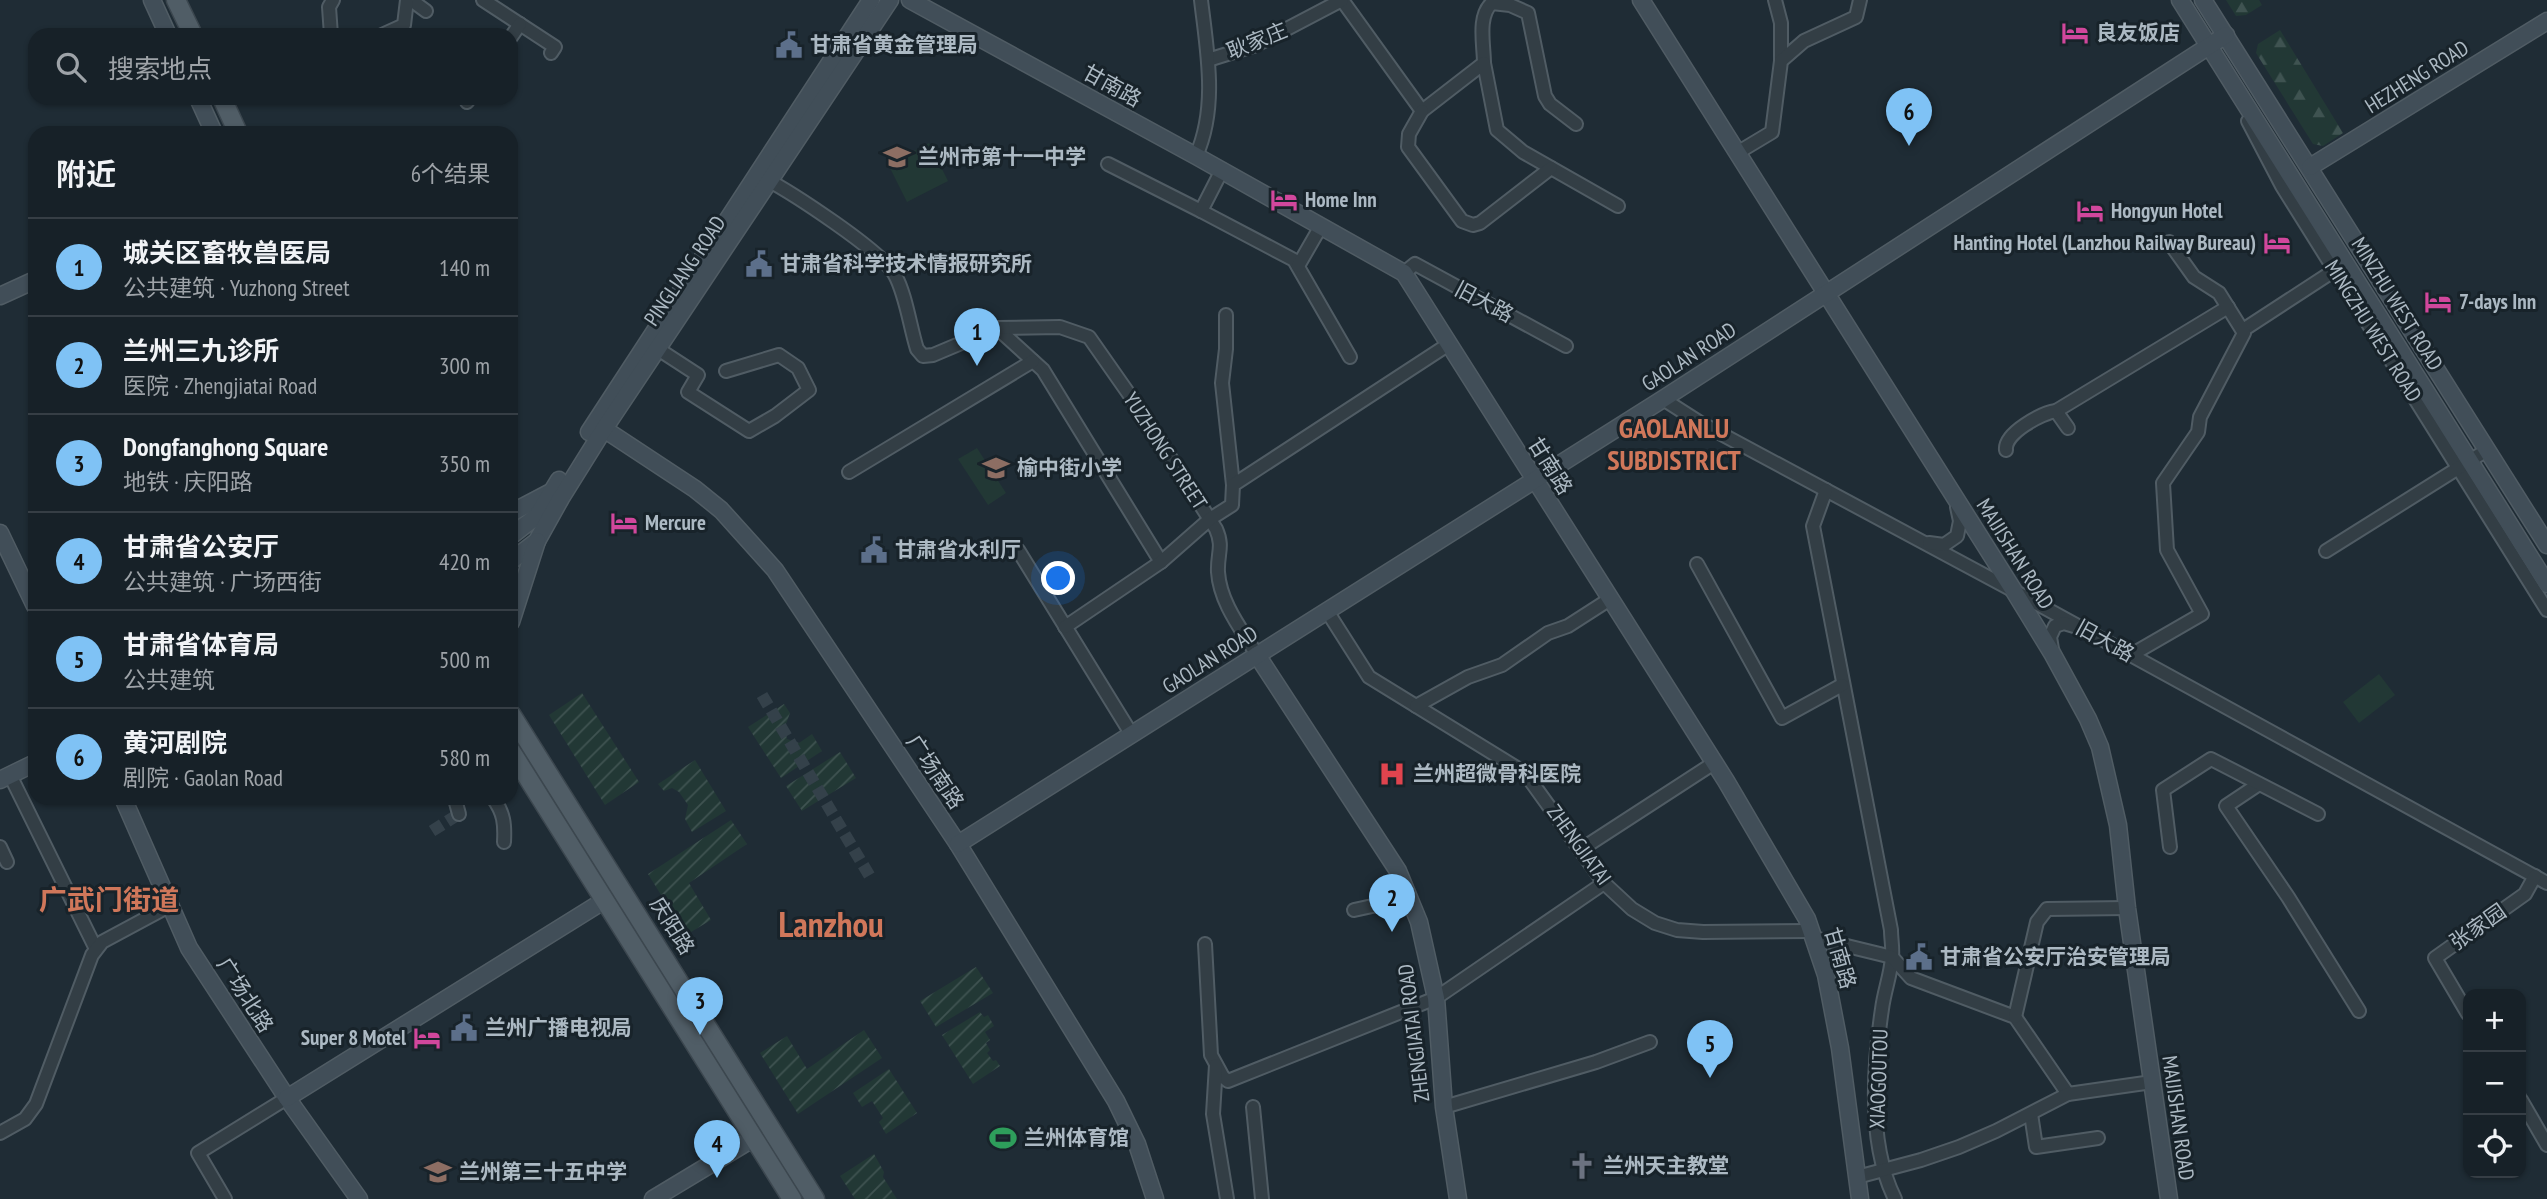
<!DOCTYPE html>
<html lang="zh">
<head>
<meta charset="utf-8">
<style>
	:root { --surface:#172128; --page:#242e34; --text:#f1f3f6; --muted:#9ea3a8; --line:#363e45; --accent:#7fc2f5 }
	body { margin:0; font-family:"PT Sans Narrow","Noto Sans SC",sans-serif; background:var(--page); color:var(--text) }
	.controls { position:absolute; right:21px; bottom:21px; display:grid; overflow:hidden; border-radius:14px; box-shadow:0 2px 5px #0004 }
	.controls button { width:63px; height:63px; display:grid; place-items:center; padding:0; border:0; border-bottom:2px solid var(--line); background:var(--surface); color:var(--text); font:35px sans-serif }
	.you { position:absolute; left:1059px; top:579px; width:24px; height:24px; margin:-18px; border:5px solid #fff; border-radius:50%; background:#1a73e8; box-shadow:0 0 0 10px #1a73e833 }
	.badge { display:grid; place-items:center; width:46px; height:46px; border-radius:50%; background:var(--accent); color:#111; font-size:23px; font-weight:700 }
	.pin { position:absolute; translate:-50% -58px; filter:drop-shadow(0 2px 4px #0008) }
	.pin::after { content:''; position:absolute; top:37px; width:24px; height:21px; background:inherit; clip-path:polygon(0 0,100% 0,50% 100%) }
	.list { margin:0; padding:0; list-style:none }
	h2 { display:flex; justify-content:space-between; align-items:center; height:91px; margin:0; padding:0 28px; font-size:30px }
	h2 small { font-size:23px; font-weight:400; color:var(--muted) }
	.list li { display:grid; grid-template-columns:46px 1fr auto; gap:21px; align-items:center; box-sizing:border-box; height:98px; padding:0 28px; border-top:2px solid var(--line) }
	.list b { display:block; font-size:26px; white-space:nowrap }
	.list p { margin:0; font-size:23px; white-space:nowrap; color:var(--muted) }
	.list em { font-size:23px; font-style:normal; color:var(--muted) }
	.icon { flex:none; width:38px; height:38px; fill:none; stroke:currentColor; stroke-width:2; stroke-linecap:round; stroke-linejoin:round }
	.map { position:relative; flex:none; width:2547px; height:1199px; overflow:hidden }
	.search { position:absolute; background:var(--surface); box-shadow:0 2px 5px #0004; left:28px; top:28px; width:490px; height:77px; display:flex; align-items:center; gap:18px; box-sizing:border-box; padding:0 24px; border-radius:21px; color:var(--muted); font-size:26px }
	.panel { position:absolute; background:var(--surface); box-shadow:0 2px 5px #0004; left:28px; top:126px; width:490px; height:679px; border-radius:21px }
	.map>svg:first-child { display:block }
	.forest { fill:url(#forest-firs) }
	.park { fill:#223835 }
	.garden { fill:url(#garden-furrows) }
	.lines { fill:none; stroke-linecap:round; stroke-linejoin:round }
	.street-tunnel { stroke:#34414a; stroke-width:12; stroke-dasharray:12 6; stroke-linecap:butt }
	.street-casing { stroke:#505c64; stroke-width:16 }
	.secondary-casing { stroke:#505c64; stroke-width:19 }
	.primary-casing { stroke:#3c474f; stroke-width:21 }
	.street { stroke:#333e45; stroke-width:12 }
	.secondary { stroke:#414e58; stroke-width:16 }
	.primary { stroke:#505d66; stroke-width:18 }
	.labels { text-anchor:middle; stroke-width:6; stroke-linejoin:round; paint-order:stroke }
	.poi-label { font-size:21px; font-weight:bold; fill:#acb9c3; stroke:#18232a; text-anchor:start }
	.street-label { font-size:21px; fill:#acb9c3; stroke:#18232a }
	.district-label { font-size:28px; font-weight:bold; fill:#d0775a; stroke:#18232a }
	.town-label { font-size:35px; font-weight:bold; fill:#d0775a; stroke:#18232a }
</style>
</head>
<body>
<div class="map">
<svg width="2547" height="1199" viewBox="0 0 2547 1199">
	<defs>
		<pattern id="forest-firs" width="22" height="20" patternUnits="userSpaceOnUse" patternTransform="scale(1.75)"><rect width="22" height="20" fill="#223835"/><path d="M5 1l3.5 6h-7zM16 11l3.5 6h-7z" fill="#3f5351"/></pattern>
		<pattern id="garden-furrows" width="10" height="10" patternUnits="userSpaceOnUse" patternTransform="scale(1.75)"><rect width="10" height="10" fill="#223835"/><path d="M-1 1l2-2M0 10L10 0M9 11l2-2" fill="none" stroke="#3f5351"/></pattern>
	</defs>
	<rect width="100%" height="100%" fill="#1f2c35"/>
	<g class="forest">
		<path d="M2226 0H2259L2262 5 2246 15 2236 16Z"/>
		<path d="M2280 30 2343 133 2323 146 2313 144 2256 53 2258 44Z"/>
	</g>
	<g class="park">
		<path d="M929 143 948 181 907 202 888 164Z"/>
		<path d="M977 448 1006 493 988 505 958 459Z"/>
		<path d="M2379 674 2395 695 2359 723 2343 702Z"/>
	</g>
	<g class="garden">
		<path d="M582 693 639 782 605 805 549 715Z"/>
		<path d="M784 704 790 713 785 727 787 739 799 743 812 734 822 751 781 778 748 727Z"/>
		<path d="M840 752 856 778 802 811 786 786Z"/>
		<path d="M695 760 726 811 692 832 685 819 688 805 679 792 672 788 664 791 658 784Z"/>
		<path d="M731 820 747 844 689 883 711 920 686 935 648 874Z"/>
		<path d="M976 967 993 993 936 1027 920 1001Z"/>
		<path d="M980 1012 984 1017 988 1015 994 1026 985 1032 990 1040 986 1043 990 1050 987 1053 993 1061 996 1060 1000 1066 973 1084 942 1035Z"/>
		<path d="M864 1030 882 1058 798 1114 760 1053 787 1036 807 1069Z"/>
		<path d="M889 1069 917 1113 886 1134 879 1122 883 1118 872 1101 862 1107 853 1093Z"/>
		<path d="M874 1154 884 1172 883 1177 897 1199H855L840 1176Z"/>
	</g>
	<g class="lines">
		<g class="street-tunnel">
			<path d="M762 695 872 880"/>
			<path d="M432 831 459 814"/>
		</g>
		<defs>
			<g id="street">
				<path d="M411 0 426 11"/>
				<path d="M483 0 555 47 551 53"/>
				<path d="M1342 0 1422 111 1484 63C1484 45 1477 16 1492 3L1510 5 1528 13 1545 96 1550 104 1576 124"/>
				<path d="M1775 0 1781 23V61"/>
				<path d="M331 35 329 7 333 0"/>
				<path d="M382 35 404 25 407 0"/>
				<path d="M511 37 520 24"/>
				<path d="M1208 60 1256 45 1342 0"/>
				<path d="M1484 63 1497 130 1523 152 1618 206"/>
				<path d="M467 102 470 98"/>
				<path d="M1422 111 1409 134 1408 147 1462 221 1473 225 1480 223 1551 168"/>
				<path d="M2248 121 2282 186 2547 610"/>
				<path d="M1737 153 1772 132 1781 61 1804 41 1856 17 1860 0"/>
				<path d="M1196 156C1218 107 1207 51 1201 0"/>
				<path d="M1108 164 1201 211"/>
				<path d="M1222 170 1201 211 1294 260 1350 357"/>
				<path d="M764 178C791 192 882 251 895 275 906 295 910 327 917 349L923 356 933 355 997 328 1043 370 1161 562"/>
				<path d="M1298 266 1321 226"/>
				<path d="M1404 273 1415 264 1566 346"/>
				<path d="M1226 315V349L1222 383 1233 485"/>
				<path d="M997 328 1060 327 1089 337 1138 407 1216 529C1224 547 1217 554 1218 572 1220 603 1242 630 1257 655"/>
				<path d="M2243 330 2335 270"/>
				<path d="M658 349 698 375 688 392 749 431 775 416 809 390 798 368 779 355 726 371"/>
				<path d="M1663 399 1699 422 2014 591 2547 883"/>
				<path d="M2056 411 2068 428"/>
				<path d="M2006 450C2004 433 2042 413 2056 411L2228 307"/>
				<path d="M849 472 1033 361"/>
				<path d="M1826 490 1813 526 1891 930C1891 939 1893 948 1892 957 1891 974 1884 992 1882 1009 1873 1068 1868 1145 1895 1199"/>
				<path d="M1929 543 1944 545 1957 536 1960 521 1957 507"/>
				<path d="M1018 550 1132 735"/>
				<path d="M2326 551 2487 450"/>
				<path d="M1697 564 1782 718 1842 685"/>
				<path d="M1327 611 1369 677 1525 773 1604 883 1632 909 1655 923 1677 930 1703 932 1811 931"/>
				<path d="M1065 627 1161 562 1210 519 1232 505 1233 485 1449 344"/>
				<path d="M2052 649 2050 637 2055 626 2064 623 2074 626"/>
				<path d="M2131 655 2202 614 2167 550 2163 483 2198 432 2200 417 2244 333 2219 293 2194 277 2169 242"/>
				<path d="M1416 706 1468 677 1502 665 1548 633 1568 626 1610 599"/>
				<path d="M10 775 96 949"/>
				<path d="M2259 784 2226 806 2288 897 2359 1011"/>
				<path d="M457 798 456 803 459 814"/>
				<path d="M493 798C504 813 505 824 504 842"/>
				<path d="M0 847 7 862"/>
				<path d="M2170 847 2163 790 2211 759 2318 814"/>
				<path d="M1580 850 1714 763"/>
				<path d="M1354 910 1409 898"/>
				<path d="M1814 938 1892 957 1911 978 2015 1017 2068 1094"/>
				<path d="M1205 944 1211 1055 1223 1077 1228 1081 1436 998 1604 883"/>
				<path d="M2468 1014 2435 958 2525 894 2535 876"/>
				<path d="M2015 1017 2037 922 2047 909 2127 908"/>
				<path d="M1216 1065 1213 1114 1227 1199"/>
				<path d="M2521 1100 2547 1145"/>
				<path d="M1253 1107 1262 1199"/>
				<path d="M1444 1107 1596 1062 1650 1042"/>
				<path d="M2031 1114 2036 1147 2098 1138"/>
				<path d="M0 1133 25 1119 36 1104 92 955 102 942 169 906"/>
				<path d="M1857 1177 1921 1160 1959 1147 1996 1131 2068 1094 2152 1082"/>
				<path d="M225 1199 198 1153 287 1098"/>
			</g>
			<g id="secondary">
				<path d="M152 0 168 35"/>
				<path d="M910 0 1196 156 1404 273 1726 781 1807 919 1826 975 1840 1048 1860 1199"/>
				<path d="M1641 0 2014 591 2052 653 2088 719 2100 747 2118 825 2127 908 2169 1199"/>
				<path d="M2180 0 2547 584"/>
				<path d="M2203 0 2547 545"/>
				<path d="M198 98 214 133"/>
				<path d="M2310 167 2547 21"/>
				<path d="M0 296 35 280"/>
				<path d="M604 429 695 489 721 510 775 570 958 844 1116 1101 1137 1144 1155 1199"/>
				<path d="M589 432 871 0"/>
				<path d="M511 513 549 493"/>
				<path d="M0 533 35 606"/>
				<path d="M511 536 537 516 559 480"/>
				<path d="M511 561 537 541 561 498 604 429 890 0"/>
				<path d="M511 622 537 541"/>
				<path d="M1257 655 1398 871 1419 922 1436 998 1444 1107 1458 1199"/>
				<path d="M0 780 35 763"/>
				<path d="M123 798 189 948 287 1098 359 1199"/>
				<path d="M958 844 1663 399 2226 35"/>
				<path d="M287 1098 605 900"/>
				<path d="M653 1199 754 1138"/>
			</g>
			<g id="primary">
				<path d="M176 0 193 35"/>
				<path d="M222 98 238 133"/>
				<path d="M511 714 815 1199"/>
				<path d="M511 751 792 1199"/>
			</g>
		</defs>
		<use href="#street" class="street-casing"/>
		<use href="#secondary" class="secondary-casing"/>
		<use href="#primary" class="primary-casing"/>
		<use href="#street" class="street"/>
		<use href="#secondary" class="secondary"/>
		<use href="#primary" class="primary"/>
	</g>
	<defs>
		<symbol id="hotel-bare" viewBox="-9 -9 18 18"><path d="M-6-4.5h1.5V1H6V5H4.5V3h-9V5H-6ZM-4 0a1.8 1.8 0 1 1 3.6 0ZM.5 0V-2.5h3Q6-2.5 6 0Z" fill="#d1479c" stroke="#18232a" stroke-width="2.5" paint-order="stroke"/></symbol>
		<symbol id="civic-bare" viewBox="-9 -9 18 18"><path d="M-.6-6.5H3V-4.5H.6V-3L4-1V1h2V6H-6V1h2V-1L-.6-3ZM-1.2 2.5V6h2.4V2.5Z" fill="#5c6f8a" stroke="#18232a" stroke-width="2.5" paint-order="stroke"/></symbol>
		<symbol id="school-bare" viewBox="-9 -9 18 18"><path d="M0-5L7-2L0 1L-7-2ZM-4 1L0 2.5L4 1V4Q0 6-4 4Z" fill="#8d6e63" stroke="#18232a" stroke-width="2.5" paint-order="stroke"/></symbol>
		<symbol id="hospital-bare" viewBox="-9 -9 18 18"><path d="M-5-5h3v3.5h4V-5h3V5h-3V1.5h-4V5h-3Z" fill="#e0444e" stroke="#18232a" stroke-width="2.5" paint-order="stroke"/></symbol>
		<symbol id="stadium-bare" viewBox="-9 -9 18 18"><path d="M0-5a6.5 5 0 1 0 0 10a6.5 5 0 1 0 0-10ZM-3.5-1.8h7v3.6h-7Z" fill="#2e9e5b" stroke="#18232a" stroke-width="2.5" paint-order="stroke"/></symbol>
		<symbol id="church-bare" viewBox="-9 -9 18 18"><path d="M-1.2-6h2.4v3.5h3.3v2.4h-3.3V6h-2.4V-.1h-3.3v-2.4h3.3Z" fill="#6b7280" stroke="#18232a" stroke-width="2.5" paint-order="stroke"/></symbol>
	</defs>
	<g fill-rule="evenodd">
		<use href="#hotel-bare" x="2056" y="14" width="38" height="38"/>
		<use href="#civic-bare" x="770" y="26" width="38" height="38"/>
		<use href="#school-bare" x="878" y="138" width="38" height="38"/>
		<use href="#hotel-bare" x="1265" y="181" width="38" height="38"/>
		<use href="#hotel-bare" x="2071" y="192" width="38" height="38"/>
		<use href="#hotel-bare" x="2258" y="224" width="38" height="38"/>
		<use href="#civic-bare" x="740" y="245" width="38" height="38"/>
		<use href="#hotel-bare" x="2419" y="283" width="38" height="38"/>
		<use href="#school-bare" x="977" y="449" width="38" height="38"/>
		<use href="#hotel-bare" x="605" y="504" width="38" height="38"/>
		<use href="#civic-bare" x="855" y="531" width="38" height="38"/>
		<use href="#hospital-bare" x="1373" y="755" width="38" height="38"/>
		<use href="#civic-bare" x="1900" y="938" width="38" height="38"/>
		<use href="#civic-bare" x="445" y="1009" width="38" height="38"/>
		<use href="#hotel-bare" x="408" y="1019" width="38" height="38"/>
		<use href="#stadium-bare" x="984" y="1119" width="38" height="38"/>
		<use href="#church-bare" x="1563" y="1147" width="38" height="38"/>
		<use href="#school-bare" x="419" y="1153" width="38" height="38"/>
	</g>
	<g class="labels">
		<g class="poi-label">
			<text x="2096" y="40">良友饭店</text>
			<text x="810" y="52">甘肃省黄金管理局</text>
			<text x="918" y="164">兰州市第十一中学</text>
			<text x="1305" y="207">Home Inn</text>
			<text x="2111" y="218">Hongyun Hotel</text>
			<text x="2256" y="250" text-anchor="end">Hanting Hotel (Lanzhou Railway Bureau)</text>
			<text x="780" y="271">甘肃省科学技术情报研究所</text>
			<text x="2459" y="309">7-days Inn</text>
			<text x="1017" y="475">榆中街小学</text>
			<text x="645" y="530">Mercure</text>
			<text x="895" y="557">甘肃省水利厅</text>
			<text x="1413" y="781">兰州超微骨科医院</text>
			<text x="1940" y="964">甘肃省公安厅治安管理局</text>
			<text x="485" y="1035">兰州广播电视局</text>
			<text x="406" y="1045" text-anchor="end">Super 8 Motel</text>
			<text x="1024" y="1145">兰州体育馆</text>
			<text x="1603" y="1173">兰州天主教堂</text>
			<text x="459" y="1179">兰州第三十五中学</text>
		</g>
		<g class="street-label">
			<text transform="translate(1257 41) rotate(-22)" y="7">耿家庄</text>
			<text transform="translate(2417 77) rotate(-32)" y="7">HEZHENG ROAD</text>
			<text transform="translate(1112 86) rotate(29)" y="7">甘南路</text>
			<text transform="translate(685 271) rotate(-56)" y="7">PINGLIANG ROAD</text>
			<text transform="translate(1484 302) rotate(28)" y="7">旧大路</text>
			<text transform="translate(2397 304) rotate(58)" y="7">MINZHU WEST ROAD</text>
			<text transform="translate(2373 331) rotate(58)" y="7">MINGZHU WEST ROAD</text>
			<text transform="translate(1689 357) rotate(-33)" y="7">GAOLAN ROAD</text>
			<text transform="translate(1165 451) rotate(57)" y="7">YUZHONG STREET</text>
			<text transform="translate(1550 466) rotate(58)" y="7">甘南路</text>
			<text transform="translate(2015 554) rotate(58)" y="7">MAIJISHAN ROAD</text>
			<text transform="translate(2105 641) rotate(29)" y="7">旧大路</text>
			<text transform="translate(1210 660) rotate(-32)" y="7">GAOLAN ROAD</text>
			<text transform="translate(935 772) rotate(56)" y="7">广场南路</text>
			<text transform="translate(1579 845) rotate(54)" y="7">ZHENGJIATAI</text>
			<text transform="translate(672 926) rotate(58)" y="7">庆阳路</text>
			<text transform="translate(2478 927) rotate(-35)" y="7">张家园</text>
			<text transform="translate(1840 958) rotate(74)" y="7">甘南路</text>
			<text transform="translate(245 995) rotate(57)" y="7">广场北路</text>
			<text transform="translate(1414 1033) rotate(-97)" y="7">ZHENGJIATAI ROAD</text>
			<text transform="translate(1879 1079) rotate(-88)" y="7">XIAOGOUTOU</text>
			<text transform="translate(2178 1118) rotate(82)" y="7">MAIJISHAN ROAD</text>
		</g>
		<g class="district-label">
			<text x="1674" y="438">GAOLANLU<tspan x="1674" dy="32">SUBDISTRICT</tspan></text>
			<text x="109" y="910">广武门街道</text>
		</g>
		<g class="town-label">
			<text x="831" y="937">Lanzhou</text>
		</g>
	</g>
</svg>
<div class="controls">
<button>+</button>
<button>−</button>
<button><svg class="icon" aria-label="locate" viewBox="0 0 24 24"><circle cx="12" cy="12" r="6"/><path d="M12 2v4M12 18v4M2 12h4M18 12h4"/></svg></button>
</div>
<div class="you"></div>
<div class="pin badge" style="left:977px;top:366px">1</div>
<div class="pin badge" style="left:1392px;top:932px">2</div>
<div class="pin badge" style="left:700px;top:1035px">3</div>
<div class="pin badge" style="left:717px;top:1178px">4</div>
<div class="pin badge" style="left:1710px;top:1078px">5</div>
<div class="pin badge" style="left:1909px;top:146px">6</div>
<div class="search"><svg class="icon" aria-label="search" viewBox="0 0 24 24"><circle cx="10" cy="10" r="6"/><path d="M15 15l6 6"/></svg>搜索地点</div>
<section class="panel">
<h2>附近<small>6个结果</small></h2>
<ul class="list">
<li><span class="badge">1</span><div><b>城关区畜牧兽医局</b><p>公共建筑 · Yuzhong Street</p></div><em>140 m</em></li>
<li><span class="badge">2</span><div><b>兰州三九诊所</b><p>医院 · Zhengjiatai Road</p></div><em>300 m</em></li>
<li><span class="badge">3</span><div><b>Dongfanghong Square</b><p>地铁 · 庆阳路</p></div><em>350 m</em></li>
<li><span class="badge">4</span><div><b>甘肃省公安厅</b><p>公共建筑 · 广场西街</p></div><em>420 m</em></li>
<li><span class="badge">5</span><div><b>甘肃省体育局</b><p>公共建筑</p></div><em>500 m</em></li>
<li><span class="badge">6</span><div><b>黄河剧院</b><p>剧院 · Gaolan Road</p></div><em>580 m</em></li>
</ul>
</section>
</div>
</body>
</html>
